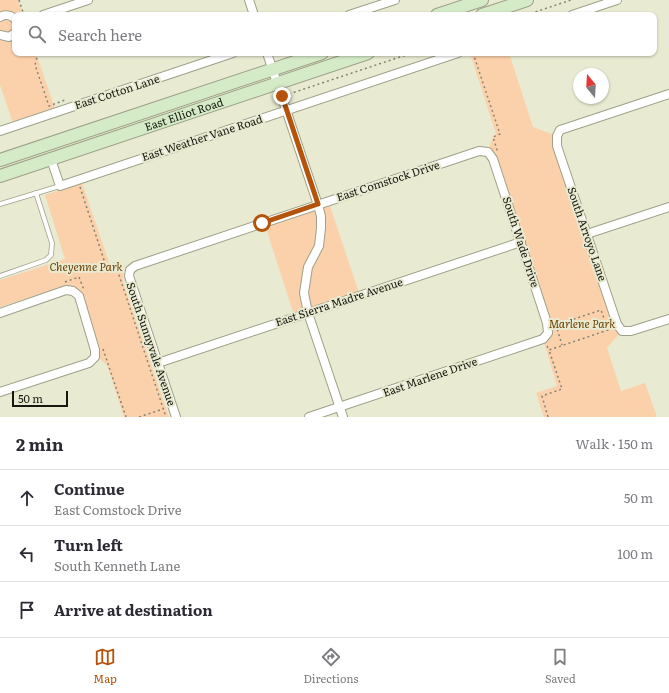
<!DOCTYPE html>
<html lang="en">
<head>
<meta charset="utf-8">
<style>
	:root { --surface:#fff; --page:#f7f7f7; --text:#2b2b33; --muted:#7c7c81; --line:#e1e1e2; --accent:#b45309 }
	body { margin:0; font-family:Literata,serif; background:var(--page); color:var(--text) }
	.compass { position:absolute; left:573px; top:68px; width:36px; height:36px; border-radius:50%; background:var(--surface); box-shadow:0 1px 3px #0004; rotate:342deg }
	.scale { position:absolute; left:12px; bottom:10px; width:56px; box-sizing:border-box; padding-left:4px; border:2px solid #16170e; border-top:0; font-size:11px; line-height:14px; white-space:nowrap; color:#16170e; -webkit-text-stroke:3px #e8ead1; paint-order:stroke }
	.stop { position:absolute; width:12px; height:12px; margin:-9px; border:3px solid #b45309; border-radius:50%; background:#fff }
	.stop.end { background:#b45309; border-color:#fff; box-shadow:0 1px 4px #0008 }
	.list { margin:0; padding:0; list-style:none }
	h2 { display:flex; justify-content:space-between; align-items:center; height:52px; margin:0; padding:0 16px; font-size:17px }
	h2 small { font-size:13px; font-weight:400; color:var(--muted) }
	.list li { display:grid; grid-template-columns:26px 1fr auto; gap:12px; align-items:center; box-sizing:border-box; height:56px; padding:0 16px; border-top:1px solid var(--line) }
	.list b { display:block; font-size:15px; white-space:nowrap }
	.list p { margin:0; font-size:13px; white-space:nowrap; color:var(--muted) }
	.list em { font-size:13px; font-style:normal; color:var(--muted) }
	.icon { flex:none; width:22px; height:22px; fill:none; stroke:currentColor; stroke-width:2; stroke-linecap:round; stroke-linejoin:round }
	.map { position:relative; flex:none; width:669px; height:417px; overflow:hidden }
	.search { position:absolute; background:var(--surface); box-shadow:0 1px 3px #0004; left:12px; right:12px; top:12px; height:44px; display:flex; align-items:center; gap:10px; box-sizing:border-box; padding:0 14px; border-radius:8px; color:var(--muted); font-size:15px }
	.sheet { height:220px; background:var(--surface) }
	nav { display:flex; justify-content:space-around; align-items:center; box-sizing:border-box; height:56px; border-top:1px solid var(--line); background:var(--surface); font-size:11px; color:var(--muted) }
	nav a { display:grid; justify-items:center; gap:2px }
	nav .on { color:var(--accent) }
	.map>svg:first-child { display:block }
	.park { fill:#fbd1ab }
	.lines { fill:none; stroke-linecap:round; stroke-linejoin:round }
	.lane-casing { stroke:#9ea088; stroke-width:5.5 }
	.street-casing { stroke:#9ea088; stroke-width:10 }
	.secondary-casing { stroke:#9ea088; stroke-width:14 }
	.path { stroke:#828372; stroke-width:1.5; stroke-dasharray:2 3; stroke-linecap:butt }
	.lane { stroke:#fff; stroke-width:4 }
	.street { stroke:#fff; stroke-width:8 }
	.secondary { stroke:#d5ebc8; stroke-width:12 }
	.route { stroke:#b45309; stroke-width:5 }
	.labels { text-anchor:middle; stroke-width:4; stroke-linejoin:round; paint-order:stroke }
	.street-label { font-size:11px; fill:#16170e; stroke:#e8ead1 }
	.park-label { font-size:11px; font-style:italic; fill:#6d3e02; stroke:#e8ead1 }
</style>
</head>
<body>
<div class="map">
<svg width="669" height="417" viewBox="0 0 669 417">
	<rect width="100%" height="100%" fill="#e8ead1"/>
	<g class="park">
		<path d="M0 0H18L23 15H15V53H36L56 112 14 126 0 85Z"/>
		<path d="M470 53H509L533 127 557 136 622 331 607 348 621 391 645 383 657 417H544L536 393 557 386 543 339 548 333 488 152 493 136 496 134Z"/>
		<path d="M82 183 111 268 123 273 124 285 169 417H124L107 365 99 358 97 341 82 295C76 287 71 286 62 287L0 307V280L65 259 45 195Z"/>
		<path d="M329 203 359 293 294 315 265 225Z"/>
	</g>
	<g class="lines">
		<defs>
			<g id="lane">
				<path d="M0 204 60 186"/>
				<path d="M0 276 46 260 51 255 52 243 36 193"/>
			</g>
			<g id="street">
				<path d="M249 0 254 15"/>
				<path d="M43 15 88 0"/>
				<path d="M349 15 395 0"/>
				<path d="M572 15 617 0"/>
				<path d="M0 17C5 14 11 15 15 19"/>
				<path d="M0 35 9 37 15 33"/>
				<path d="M267 53 318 205 321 216V228L319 246 308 267 304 293 308 313 343 417"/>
				<path d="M669 94 560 130 557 136V146L617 324 622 331H631L669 319"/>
				<path d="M0 131 233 53"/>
				<path d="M51 159 60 186 458 53"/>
				<path d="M587 234 669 207"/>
				<path d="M0 313 66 290 73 291 79 296 95 350V357L89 363 0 392"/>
				<path d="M158 363 521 242"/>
				<path d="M176 417 129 276 130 270 135 266 479 151 488 152 493 159 547 323 548 333 543 339 309 417"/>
			</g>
			<g id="secondary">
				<path d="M437 15 482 0"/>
				<path d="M482 15 527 0"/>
				<path d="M0 160 322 53"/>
				<path id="s1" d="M0 176 368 53"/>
			</g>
		</defs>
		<use href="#lane" class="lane-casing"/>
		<use href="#street" class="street-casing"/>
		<use href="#secondary" class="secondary-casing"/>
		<g class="path">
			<path d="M19 0 24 15"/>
			<path d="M526 15 571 0"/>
			<path d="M36 53 37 57 35 65 49 106 65 100V102"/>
			<path d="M473 53 500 134 493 137 498 153"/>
			<path d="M289 94 412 53"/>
			<path d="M80 187 106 266 115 263 166 417"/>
			<path d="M65 282 79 277 84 290"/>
			<path d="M547 346 549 350 608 330 601 310 556 325 562 345"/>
			<path d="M103 349 126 417"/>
			<path d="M139 417 163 409"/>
			<path d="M548 417 542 396 562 389 549 350"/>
		</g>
		<use href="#lane" class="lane"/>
		<use href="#street" class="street"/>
		<use href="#secondary" class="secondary"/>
	</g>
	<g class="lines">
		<path class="route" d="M262 223 318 204 282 96"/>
	</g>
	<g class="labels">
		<g class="street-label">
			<text transform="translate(117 92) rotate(-18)" y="4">East Cotton Lane</text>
			<text dy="4" stroke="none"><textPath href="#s1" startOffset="194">East Elliot Road</textPath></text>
			<text transform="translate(202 138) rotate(-18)" y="4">East Weather Vane Road</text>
			<text transform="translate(388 181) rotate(-18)" y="4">East Comstock Drive</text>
			<text transform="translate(587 234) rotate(71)" y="4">South Arroyo Lane</text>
			<text transform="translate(521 242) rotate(72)" y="4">South Wade Drive</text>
			<text transform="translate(339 302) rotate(-18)" y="4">East Sierra Madre Avenue</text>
			<text transform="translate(151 344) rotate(71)" y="4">South Sunnyvale Avenue</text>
			<text transform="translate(430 377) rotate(-19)" y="4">East Marlene Drive</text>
		</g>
		<g class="park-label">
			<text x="86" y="271">Cheyenne Park</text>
			<text x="582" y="328">Marlene Park</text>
		</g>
	</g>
</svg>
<svg class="compass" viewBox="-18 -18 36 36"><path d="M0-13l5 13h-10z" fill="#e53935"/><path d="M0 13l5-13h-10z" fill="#7c7c81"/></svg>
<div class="scale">50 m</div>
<div class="stop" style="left:262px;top:223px"></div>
<div class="stop end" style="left:282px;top:96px"></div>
<div class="search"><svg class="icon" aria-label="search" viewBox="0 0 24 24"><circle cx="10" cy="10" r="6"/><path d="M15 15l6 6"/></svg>Search here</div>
</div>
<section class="sheet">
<h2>2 min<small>Walk · 150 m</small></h2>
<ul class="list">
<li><svg class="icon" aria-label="ahead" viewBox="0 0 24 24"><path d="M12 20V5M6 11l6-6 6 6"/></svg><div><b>Continue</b><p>East Comstock Drive</p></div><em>50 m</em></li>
<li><svg class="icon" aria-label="left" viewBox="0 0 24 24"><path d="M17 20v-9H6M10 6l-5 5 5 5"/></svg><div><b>Turn left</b><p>South Kenneth Lane</p></div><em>100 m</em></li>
<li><svg class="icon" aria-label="arrive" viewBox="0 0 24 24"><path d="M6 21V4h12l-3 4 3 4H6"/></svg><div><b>Arrive at destination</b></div></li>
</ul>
</section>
<nav>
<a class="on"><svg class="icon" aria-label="map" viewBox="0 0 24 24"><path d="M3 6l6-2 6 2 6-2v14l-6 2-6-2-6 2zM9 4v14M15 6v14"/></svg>Map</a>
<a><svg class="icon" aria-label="directions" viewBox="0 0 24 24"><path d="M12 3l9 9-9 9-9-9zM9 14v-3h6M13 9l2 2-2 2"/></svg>Directions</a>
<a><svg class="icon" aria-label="saved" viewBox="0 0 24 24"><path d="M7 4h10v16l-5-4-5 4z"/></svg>Saved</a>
</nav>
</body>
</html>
